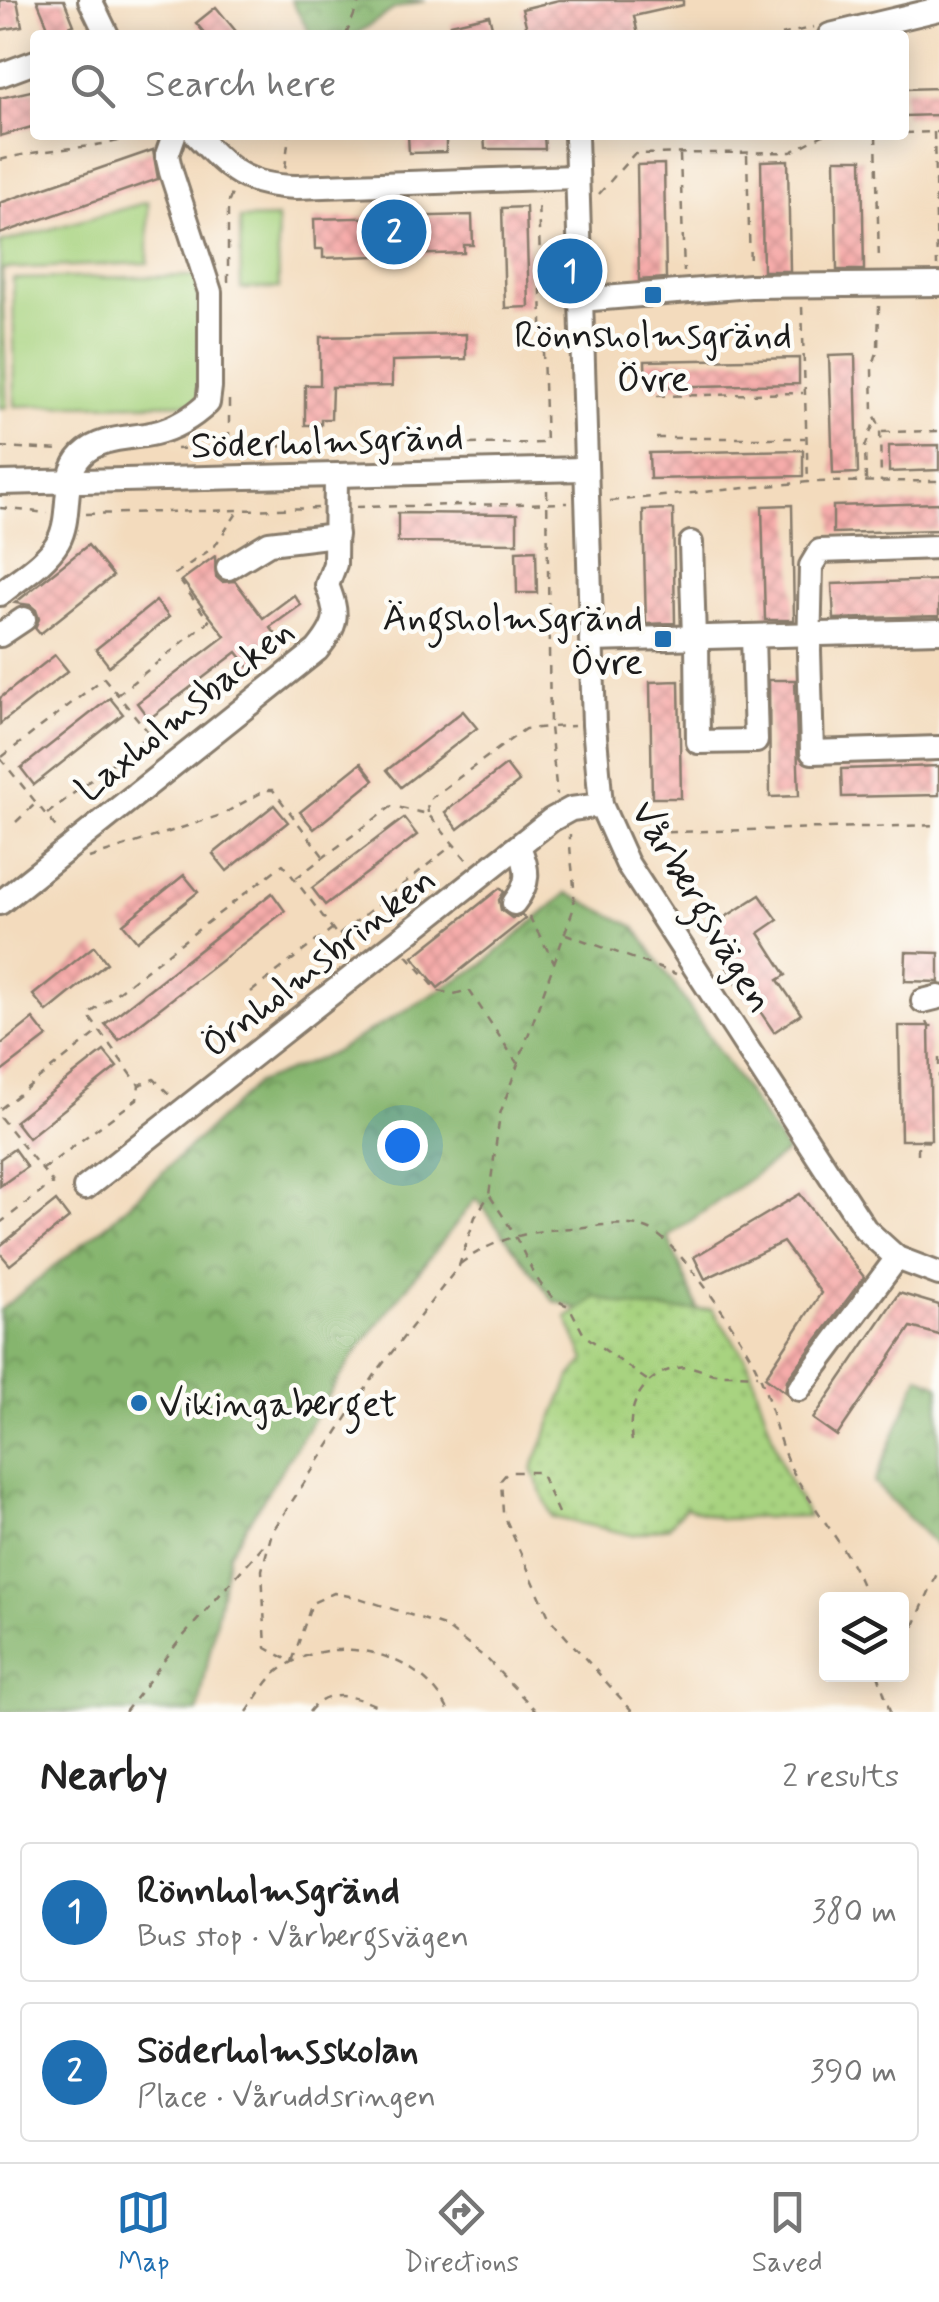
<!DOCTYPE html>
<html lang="en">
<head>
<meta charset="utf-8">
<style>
	:root { --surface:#fff; --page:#f6f6f6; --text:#222; --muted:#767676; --line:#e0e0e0; --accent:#1f6fb2 }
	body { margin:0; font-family:Mynerve,sans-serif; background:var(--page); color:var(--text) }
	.controls { position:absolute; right:30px; bottom:30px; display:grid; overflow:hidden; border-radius:10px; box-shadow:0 5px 25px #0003 }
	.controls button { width:90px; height:90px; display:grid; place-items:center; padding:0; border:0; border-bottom:2px solid var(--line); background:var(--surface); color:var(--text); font:50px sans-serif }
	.you { position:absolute; left:402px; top:1145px; width:35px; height:35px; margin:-25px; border:8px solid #fff; border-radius:50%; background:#1a73e8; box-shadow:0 0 0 15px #1a73e833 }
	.badge { display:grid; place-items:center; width:65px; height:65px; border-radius:50%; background:var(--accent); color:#fff; font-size:32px; font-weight:700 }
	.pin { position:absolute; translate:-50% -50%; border:5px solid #fff; box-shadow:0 2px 10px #0006 }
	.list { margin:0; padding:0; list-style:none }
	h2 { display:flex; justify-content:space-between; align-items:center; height:130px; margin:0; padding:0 40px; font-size:42px }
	h2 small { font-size:32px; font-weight:400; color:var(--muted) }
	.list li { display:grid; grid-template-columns:65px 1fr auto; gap:30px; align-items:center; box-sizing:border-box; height:140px; margin:0 20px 20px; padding:0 20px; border:2px solid var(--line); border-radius:10px }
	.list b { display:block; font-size:38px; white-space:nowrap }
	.list p { margin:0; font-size:32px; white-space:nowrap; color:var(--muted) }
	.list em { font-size:32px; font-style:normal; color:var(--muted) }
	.icon { flex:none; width:55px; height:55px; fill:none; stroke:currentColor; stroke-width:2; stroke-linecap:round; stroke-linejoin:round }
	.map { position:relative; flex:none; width:939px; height:1712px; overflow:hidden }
	.search { position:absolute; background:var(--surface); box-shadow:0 5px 25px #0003; left:30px; right:30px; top:30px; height:110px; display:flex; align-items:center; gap:25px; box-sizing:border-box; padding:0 35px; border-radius:10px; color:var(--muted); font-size:38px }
	.sheet { height:450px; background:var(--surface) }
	nav { display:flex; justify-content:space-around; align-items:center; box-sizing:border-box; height:140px; border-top:2px solid var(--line); background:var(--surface); font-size:28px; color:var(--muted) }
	nav a { display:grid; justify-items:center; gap:5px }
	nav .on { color:var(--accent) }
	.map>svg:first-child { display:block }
	.grass { fill:#a8d380; stroke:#62784e; stroke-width:2.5 }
	.forest { fill:url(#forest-crowns); stroke:#516845; stroke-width:2.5 }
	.park { fill:url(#park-dots); stroke:#62784e; stroke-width:2.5 }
	.building { fill:url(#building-cross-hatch) }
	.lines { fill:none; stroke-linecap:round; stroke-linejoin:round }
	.minor-casing { stroke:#887c6c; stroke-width:28 }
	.path { stroke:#887c6c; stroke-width:2.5; stroke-dasharray:8 8; stroke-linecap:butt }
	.minor { stroke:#fff; stroke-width:22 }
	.poi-dot { fill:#1f6fb2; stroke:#fdfcf7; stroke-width:4 }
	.labels { text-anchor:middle; stroke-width:9; stroke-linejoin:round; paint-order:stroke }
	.poi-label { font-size:38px; fill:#1c1c1c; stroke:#fdfcf7 }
	.street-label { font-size:38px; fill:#1c1c1c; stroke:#fdfcf7 }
</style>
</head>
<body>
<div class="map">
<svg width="939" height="1712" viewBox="0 0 939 1712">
	<defs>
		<pattern id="forest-crowns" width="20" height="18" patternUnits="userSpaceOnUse" patternTransform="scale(2.5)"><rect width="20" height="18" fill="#86b56e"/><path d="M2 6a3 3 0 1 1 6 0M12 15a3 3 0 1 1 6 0" fill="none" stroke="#6d925a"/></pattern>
		<pattern id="park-dots" width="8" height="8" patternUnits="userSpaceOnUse" patternTransform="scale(2.5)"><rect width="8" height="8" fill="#a8d380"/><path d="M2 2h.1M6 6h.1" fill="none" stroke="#90b56e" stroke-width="1.8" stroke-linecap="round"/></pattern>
		<pattern id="building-cross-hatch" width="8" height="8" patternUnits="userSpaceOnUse" patternTransform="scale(2.5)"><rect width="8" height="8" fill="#f6acaa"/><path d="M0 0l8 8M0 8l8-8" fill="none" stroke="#d29392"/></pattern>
	</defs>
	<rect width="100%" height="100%" fill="#fdfcf7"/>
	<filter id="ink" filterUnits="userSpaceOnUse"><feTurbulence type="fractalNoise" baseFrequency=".01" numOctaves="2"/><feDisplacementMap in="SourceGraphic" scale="20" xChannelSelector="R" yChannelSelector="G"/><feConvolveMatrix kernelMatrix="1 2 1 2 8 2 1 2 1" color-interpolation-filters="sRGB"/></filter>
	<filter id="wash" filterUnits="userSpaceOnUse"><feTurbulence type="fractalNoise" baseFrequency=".0048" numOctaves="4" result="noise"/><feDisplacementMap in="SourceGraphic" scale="40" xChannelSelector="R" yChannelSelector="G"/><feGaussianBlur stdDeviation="2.25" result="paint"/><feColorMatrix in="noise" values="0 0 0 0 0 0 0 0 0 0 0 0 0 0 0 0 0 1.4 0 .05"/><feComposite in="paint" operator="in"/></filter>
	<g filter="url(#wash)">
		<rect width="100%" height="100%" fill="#f3dbbd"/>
		<g class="grass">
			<path d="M148 202V263L2 269 7 407 0 408V243Z"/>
			<path d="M277 218 279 288 241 289 240 219Z"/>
			<path d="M198 276 201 403 15 406 13 279Z"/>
		</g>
		<g class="forest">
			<path d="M291 0H426L394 9 355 35H311Z"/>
			<path d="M567 893 635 927 787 1152 668 1237 700 1314 634 1327 554 1301 476 1198 354 1355 229 1553 198 1712H0V1310L110 1222 257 1083 331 1054 481 966Z"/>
			<path d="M919 1376 939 1385V1548L874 1483Z"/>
		</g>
		<path class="park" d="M596 1297C634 1309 672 1313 712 1309L748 1362 784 1471 808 1516 721 1519 686 1507 668 1527 632 1535 552 1517 532 1469 570 1378 585 1360 567 1318Z"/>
		<g id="blocks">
			<g class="building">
				<path d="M0 0H17L22 26 0 30Z"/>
				<path d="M37 0H64L74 25 51 34Z"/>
				<path d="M559 0H683V5L634 16 638 35H540L539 30 528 33 522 9Z"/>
				<path d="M216 7 239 35H206L196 23Z"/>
				<path d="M489 15 494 35H454L451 24Z"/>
				<path d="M939 88V115L904 116V89Z"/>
				<path d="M35 90V126L0 136V98Z"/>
				<path d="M408 135H446V152L409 153Z"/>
				<path d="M484 135H544L545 149H485Z"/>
				<path d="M153 150 158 179 0 234V203Z"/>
				<path d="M835 159H862L864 270H837Z"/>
				<path d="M788 160 790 271H763L761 161Z"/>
				<path d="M664 164 666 278 639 280 637 165Z"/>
				<path d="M526 207 529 307 505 308 502 208Z"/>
				<path d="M472 215 473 245H464V253L406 255V248H375V256L323 258V249H315L314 219Z"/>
				<path d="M466 334V359L392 361V386L332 387 331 419H321V425H305V385H320V337Z"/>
				<path d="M855 355 858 473 833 474 829 356Z"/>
				<path d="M799 358V384L646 387 645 361Z"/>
				<path d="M939 445V470L889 472V446Z"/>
				<path d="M803 450V476L650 479 649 453Z"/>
				<path d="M939 503V530L833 533V506Z"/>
				<path d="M792 505 794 620H765L762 506Z"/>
				<path d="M673 509 675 623 646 624 643 510Z"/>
				<path d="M398 513 517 514V543L398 542Z"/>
				<path d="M88 545 113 576 40 634 35 628 39 619 36 610 30 605 15 603Z"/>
				<path d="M536 550 537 593H517L516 551Z"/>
				<path d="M215 556 216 577 222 582 235 581 263 618 294 595 301 605 270 627 285 646 252 671 237 652 149 719 137 703 225 636 182 580Z"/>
				<path d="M939 580V616L834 619 832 584Z"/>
				<path d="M156 601 169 617 109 666 96 649Z"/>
				<path d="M55 655 68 671 0 724V698Z"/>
				<path d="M769 680H795L799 796 770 797Z"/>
				<path d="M679 681 681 798H652L650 682Z"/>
				<path d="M110 698 123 714 34 785 21 768Z"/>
				<path d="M463 711 477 728 401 787 387 770Z"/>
				<path d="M361 763 374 780 314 829 300 812Z"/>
				<path d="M506 765 519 782 458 829 445 812Z"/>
				<path d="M939 766V795L842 797 841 769Z"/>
				<path d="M274 805 288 822 227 871 213 854Z"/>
				<path d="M404 818 417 835 325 905 312 888Z"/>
				<path d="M184 875 198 892 137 941 123 924Z"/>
				<path d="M500 888 504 892 499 900 501 910 512 918 522 915 525 919 438 988 413 957Z"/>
				<path d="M272 893 285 911 119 1040 105 1024Z"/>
				<path d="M760 895 778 920 759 933 786 975 778 980 801 1014 774 1032 751 998 747 1001 705 930Z"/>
				<path d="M94 946 107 963 47 1012 33 995Z"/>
				<path d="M906 952 939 953V982L905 981Z"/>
				<path d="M33 1019 47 1037 0 1073V1045Z"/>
				<path d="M899 1026H929L931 1140H901Z"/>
				<path d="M104 1051 117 1067 28 1138 15 1121Z"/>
				<path d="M14 1149 27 1167 0 1186V1159Z"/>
				<path d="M800 1194 864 1277 787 1380 785 1392 765 1377 821 1293 783 1242 705 1279 694 1257Z"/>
				<path d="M56 1201 69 1218 10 1265 0 1253V1246Z"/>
				<path d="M899 1293 939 1305V1335L911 1327 837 1436 813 1419Z"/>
			</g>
		</g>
	</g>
	<g filter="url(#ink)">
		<use href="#blocks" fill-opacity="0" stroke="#887c6c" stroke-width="2.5"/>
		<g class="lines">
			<defs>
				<g id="minor">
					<path d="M90 0 107 35"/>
					<path d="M830 35 939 9"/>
					<path d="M0 75 35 62"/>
					<path d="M196 135C229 170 246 186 296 187L575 177"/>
					<path d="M576 135 594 725 601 805 627 863 865 1229 897 1258 939 1274"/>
					<path d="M580 300 750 286 939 284"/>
					<path d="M0 483 585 469"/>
					<path d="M691 543 694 638"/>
					<path d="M939 547 820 551 811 566 809 651 812 752 939 748"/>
					<path d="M228 568 269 543 336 535"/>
					<path d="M0 594C19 578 45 564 58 542 73 516 60 477 82 455 101 436 130 439 155 433 176 428 192 418 208 403L210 387V292L171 172 167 155 174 135"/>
					<path d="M0 635 24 619"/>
					<path d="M697 638 698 742 756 741 753 636"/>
					<path d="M591 640 939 631"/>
					<path d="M0 903 317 650C338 624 339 616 327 585L335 564 336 476"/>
					<path d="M514 903C530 883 529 870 519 847"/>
					<path d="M923 1001 939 997"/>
					<path d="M85 1188 551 820 571 809 601 805"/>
					<path d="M799 1389 897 1258"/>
				</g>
			</defs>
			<use href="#minor" class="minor-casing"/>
			<g class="path">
				<path d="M346 35 360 0"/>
				<path d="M781 35 814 27"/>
				<path d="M934 132 937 266"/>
				<path d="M904 133 939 132"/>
				<path d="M876 135 879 263"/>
				<path d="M680 155 684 272"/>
				<path d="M747 155 750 267"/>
				<path d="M0 160C42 148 85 150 127 139L130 135"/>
				<path d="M285 168 289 135"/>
				<path d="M599 194 634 154 791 152 823 135H830"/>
				<path d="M228 282V204L233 191"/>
				<path d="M879 306 878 349 872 369 873 412 880 427 881 482"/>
				<path d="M802 307 808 482"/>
				<path d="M657 396 803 393"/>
				<path d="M229 400V447L546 443 538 199"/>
				<path d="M882 432 939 431"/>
				<path d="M656 438H805"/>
				<path d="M0 447 63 450"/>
				<path d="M176 449 228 447"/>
				<path d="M866 480 865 447 875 420"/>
				<path d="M547 490 550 727 574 726"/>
				<path d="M610 501 808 482 939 481"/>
				<path d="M356 507 568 503"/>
				<path d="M0 508 48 513"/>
				<path d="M86 514 318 508"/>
				<path d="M117 695 209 621 175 574 214 547 237 513"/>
				<path d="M2 757 104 678 162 749"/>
				<path d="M0 758 59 831"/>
				<path d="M428 813 427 801 525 729 550 727 557 795"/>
				<path d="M47 814 147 736"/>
				<path d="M16 822 35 804"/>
				<path d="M636 833 939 825"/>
				<path d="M89 858 221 815 266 790H273L323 856"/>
				<path d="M296 878 392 806 428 814 467 860"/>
				<path d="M529 916 554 962"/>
				<path d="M566 934 676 974"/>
				<path d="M339 935 454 844"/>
				<path d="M407 955 438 991 454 994 469 990 517 1063"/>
				<path d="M251 992 333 928"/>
				<path d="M927 1022 929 1026H939"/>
				<path d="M939 1058V1121"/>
				<path d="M169 1094 154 1079 139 1085 88 1015 283 864 350 952"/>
				<path d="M0 1109 97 1033"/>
				<path d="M0 1117 53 1183 0 1223"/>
				<path d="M918 1154V1141L939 1142"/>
				<path d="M43 1169 137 1099 139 1085"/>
				<path d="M490 1196C499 1210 508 1223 516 1238 530 1263 539 1296 569 1306L584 1335 648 1381"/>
				<path d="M460 1264C494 1238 532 1230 574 1228 598 1226 627 1220 650 1230 680 1243 746 1342 759 1374 772 1404 776 1439 791 1468 814 1513 852 1550 867 1600"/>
				<path d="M632 1441C625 1402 647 1367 690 1367 700 1368 710 1375 719 1374 733 1374 745 1374 758 1375"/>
				<path d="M558 1513 540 1472H508L501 1480 503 1513 550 1619 633 1712"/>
				<path d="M902 1637 912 1630 939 1569"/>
				<path d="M878 1674 890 1712"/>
				<path d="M125 1712 179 1641 268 1540"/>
				<path d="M247 1712C256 1700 264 1684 275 1674 327 1629 420 1649 449 1712"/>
				<path d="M309 1712C326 1689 351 1695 375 1705"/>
				<path d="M537 1712 488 1660 444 1626 359 1598 334 1593 312 1603 292 1662 266 1648 262 1570 272 1532 378 1370 459 1266 475 1217 489 1195 500 1114 573 910C577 884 569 860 570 834"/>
			</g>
			<use href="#minor" class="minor"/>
		</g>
	</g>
	<g class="poi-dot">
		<rect x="643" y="285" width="20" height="20" rx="5"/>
		<rect x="653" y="629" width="20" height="20" rx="5"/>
		<circle cx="139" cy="1403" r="10"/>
	</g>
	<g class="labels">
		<g class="poi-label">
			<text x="653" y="347">Rönnsholmsgränd<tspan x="653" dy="44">Övre</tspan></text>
			<text x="643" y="630" text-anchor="end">Ängsholmsgränd<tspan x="643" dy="44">Övre</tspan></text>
			<text x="159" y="1416" text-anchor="start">Vikingaberget</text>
		</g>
		<g class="street-label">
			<text transform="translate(327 440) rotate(-2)" y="13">Söderholmsgränd</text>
			<text transform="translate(184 709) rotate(-39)" y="13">Laxholmsbacken</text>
			<text transform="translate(703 906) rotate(59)" y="13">Vårbergsvägen</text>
			<text transform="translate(318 961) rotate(-38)" y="13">Örnholmsbrinken</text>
		</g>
	</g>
</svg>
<div class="controls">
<button><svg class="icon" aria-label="layers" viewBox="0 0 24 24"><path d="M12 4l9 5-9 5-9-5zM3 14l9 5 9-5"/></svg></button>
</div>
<div class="you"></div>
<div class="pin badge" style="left:570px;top:271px">1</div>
<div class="pin badge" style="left:394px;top:232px">2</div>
<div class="search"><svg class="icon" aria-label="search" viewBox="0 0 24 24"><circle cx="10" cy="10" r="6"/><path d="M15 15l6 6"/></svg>Search here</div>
</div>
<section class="sheet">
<h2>Nearby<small>2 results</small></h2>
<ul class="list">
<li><span class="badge">1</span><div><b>Rönnholmsgränd</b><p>Bus stop · Vårbergsvägen</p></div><em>380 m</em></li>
<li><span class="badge">2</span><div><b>Söderholmsskolan</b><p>Place · Våruddsringen</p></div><em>390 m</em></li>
</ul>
</section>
<nav>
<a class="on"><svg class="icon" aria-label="map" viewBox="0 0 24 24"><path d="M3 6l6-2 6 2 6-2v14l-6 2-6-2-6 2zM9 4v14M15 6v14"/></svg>Map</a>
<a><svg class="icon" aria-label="directions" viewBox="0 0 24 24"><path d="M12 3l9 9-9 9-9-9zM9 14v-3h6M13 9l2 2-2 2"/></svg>Directions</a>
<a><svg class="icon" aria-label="saved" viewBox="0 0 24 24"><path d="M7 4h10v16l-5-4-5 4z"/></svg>Saved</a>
</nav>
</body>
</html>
